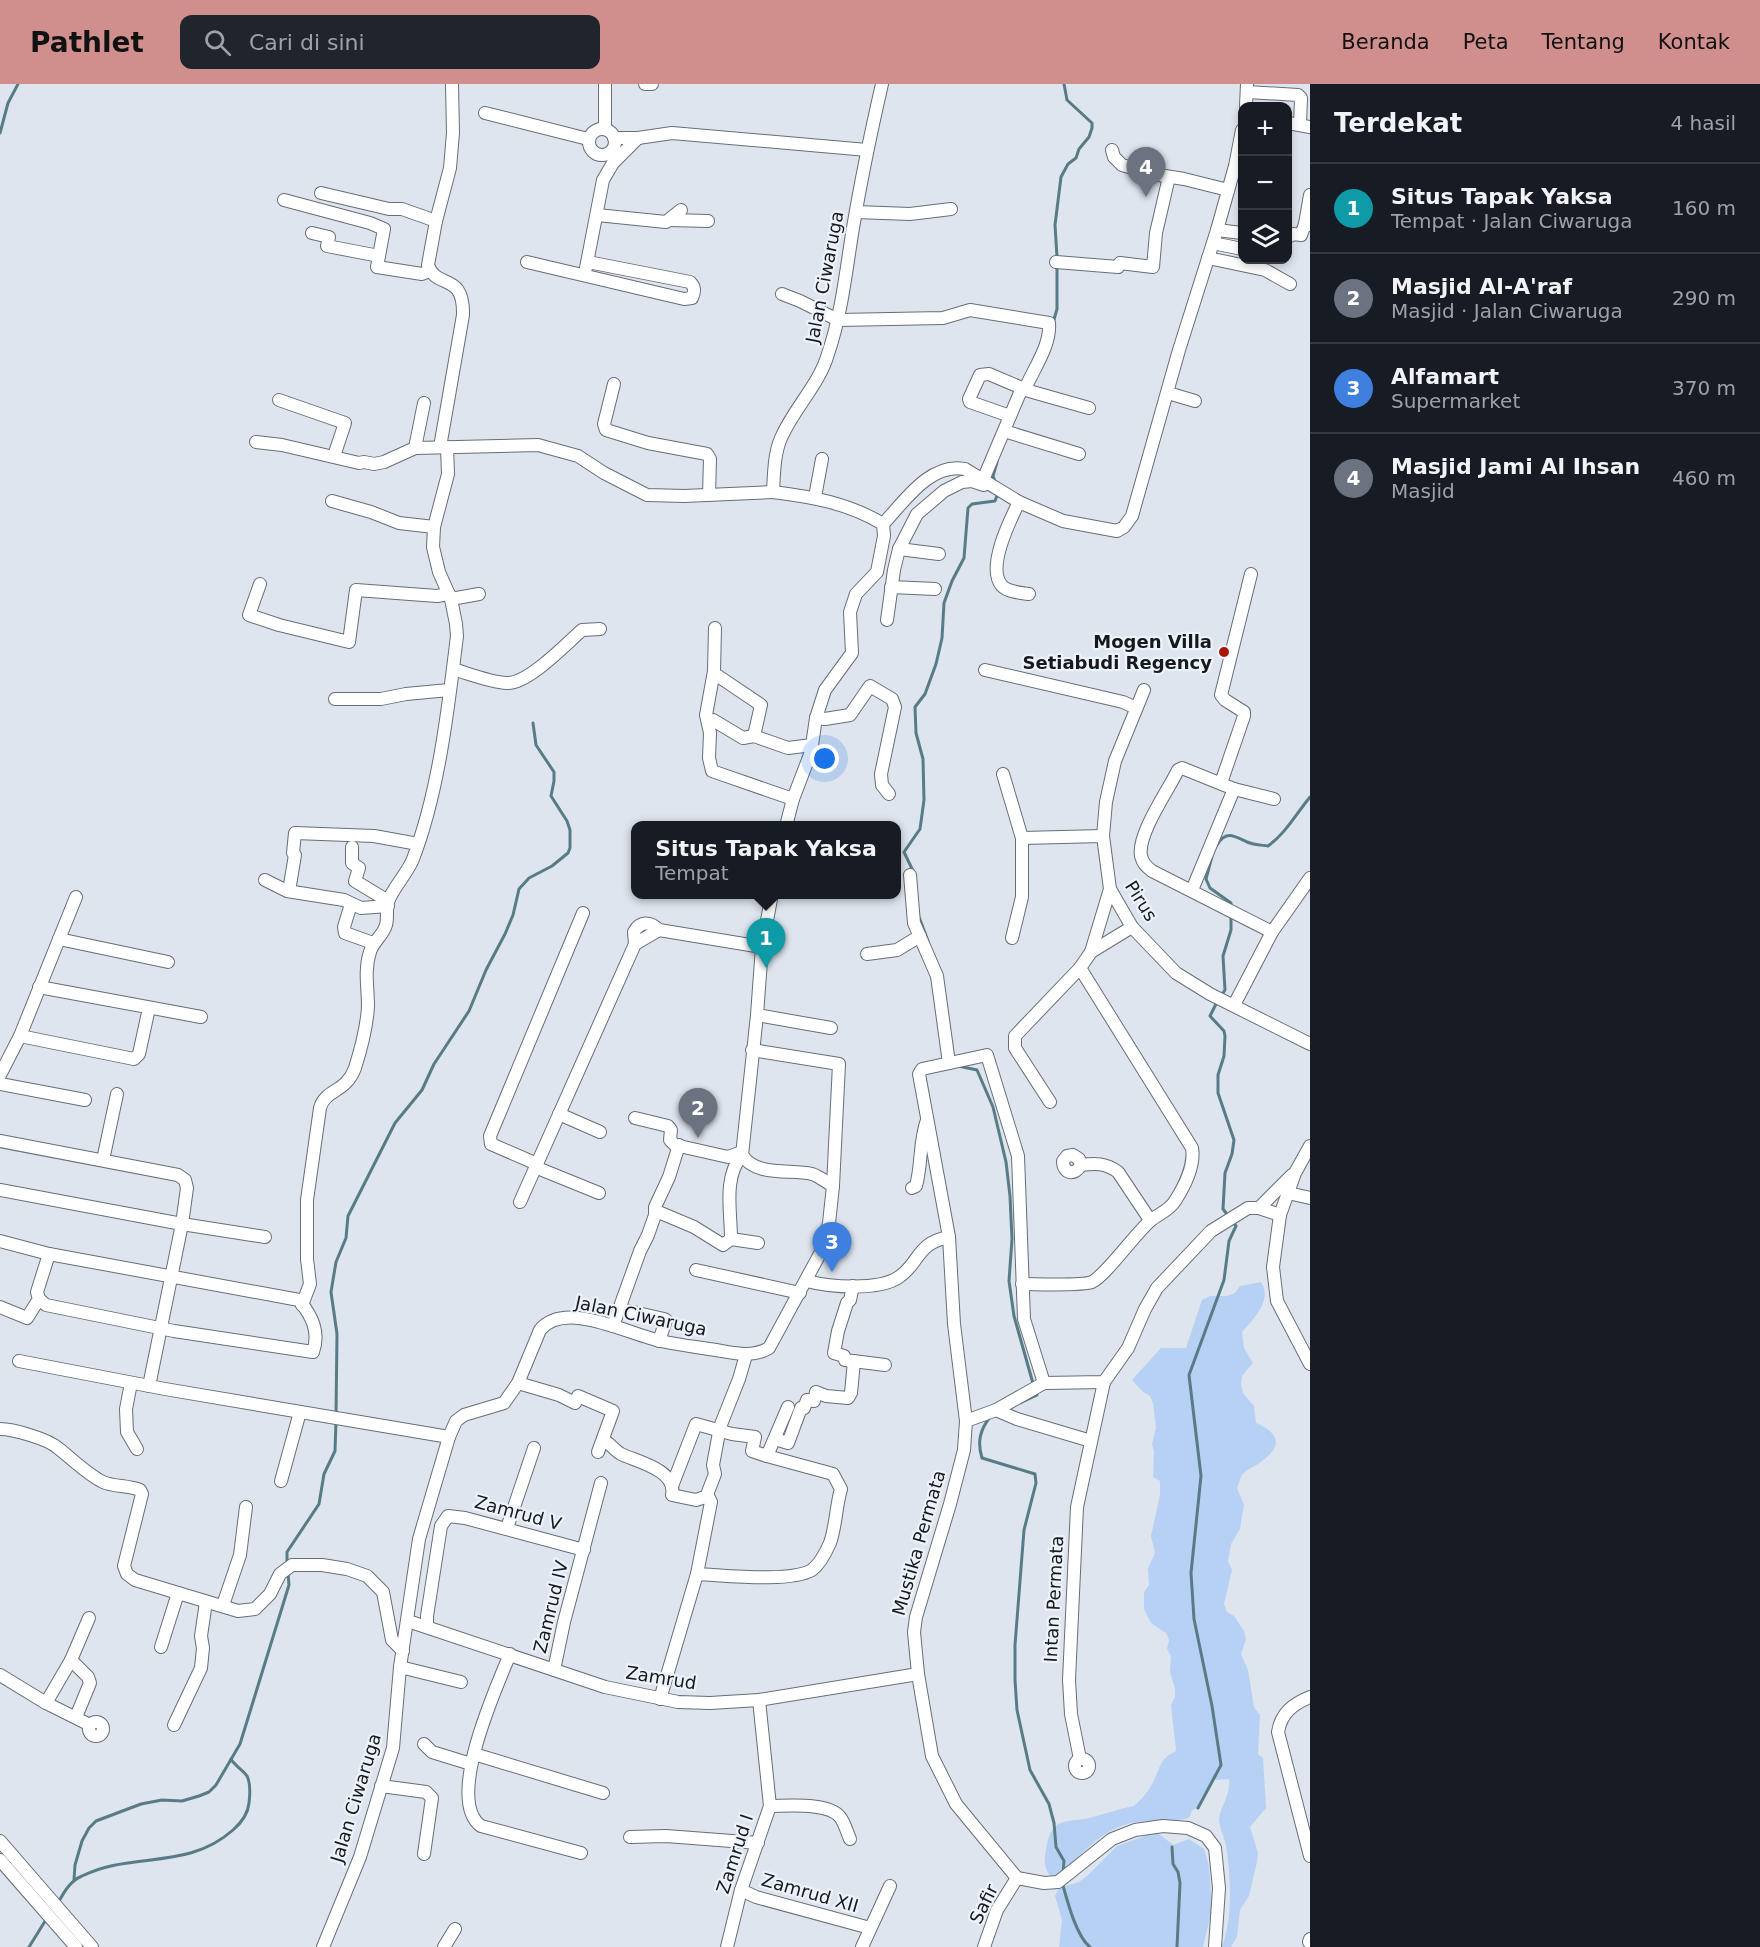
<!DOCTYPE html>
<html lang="id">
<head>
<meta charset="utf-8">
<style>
	:root { --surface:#171b24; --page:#20242c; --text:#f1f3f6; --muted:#9ea1a6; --line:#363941; --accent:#d08f8c }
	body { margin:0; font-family:"DejaVu Sans",sans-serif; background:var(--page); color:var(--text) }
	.controls { position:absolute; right:18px; top:18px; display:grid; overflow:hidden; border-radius:12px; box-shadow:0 3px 9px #0003 }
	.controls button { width:54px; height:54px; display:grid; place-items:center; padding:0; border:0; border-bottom:2px solid var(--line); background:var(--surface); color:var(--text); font:30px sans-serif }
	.you { position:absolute; left:825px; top:675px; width:21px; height:21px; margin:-15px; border:4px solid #fff; border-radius:50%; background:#1a73e8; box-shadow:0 0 0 9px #1a73e833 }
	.badge { display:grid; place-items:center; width:39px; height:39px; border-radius:50%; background:var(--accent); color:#fff; font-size:20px; font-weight:700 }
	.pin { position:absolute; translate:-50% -50px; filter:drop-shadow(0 2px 3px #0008) }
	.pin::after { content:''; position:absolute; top:32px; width:21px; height:18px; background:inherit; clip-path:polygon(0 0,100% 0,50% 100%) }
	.popup { position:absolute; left:631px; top:737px; width:270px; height:78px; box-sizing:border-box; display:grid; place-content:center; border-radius:12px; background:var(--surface); filter:drop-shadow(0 2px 4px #0005); font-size:20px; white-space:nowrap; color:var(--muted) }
	.popup b { font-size:22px; color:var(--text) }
	.popup::after { content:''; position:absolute; left:50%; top:100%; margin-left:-12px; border:12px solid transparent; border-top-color:var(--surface) }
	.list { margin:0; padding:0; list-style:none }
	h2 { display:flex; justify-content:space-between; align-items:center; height:78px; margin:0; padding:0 24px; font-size:26px }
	h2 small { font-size:20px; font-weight:400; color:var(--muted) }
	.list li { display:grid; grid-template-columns:39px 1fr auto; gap:18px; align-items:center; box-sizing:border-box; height:90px; padding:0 24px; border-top:2px solid var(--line) }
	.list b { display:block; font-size:22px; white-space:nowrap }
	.list p { margin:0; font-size:20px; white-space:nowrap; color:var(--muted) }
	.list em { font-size:20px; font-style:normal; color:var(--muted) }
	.icon { flex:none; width:33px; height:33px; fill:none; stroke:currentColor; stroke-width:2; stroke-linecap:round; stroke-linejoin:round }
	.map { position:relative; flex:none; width:1310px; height:1863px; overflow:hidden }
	header { display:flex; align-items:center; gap:36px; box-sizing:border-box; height:84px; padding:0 30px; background:var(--accent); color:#111 }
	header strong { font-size:28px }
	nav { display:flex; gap:33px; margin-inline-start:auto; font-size:21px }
	.search { width:420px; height:54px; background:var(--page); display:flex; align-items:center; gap:15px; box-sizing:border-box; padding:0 21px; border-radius:12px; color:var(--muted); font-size:22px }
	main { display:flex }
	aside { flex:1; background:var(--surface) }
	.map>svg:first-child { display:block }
	.green { fill:#b7d1f4 }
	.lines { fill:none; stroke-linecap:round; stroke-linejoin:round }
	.stream { stroke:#587c86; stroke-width:3 }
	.minor-casing { stroke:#686e75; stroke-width:14 }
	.minor { stroke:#fff; stroke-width:12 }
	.poi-dot { fill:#a8150b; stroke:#ecf3fb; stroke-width:2 }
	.labels { text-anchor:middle; stroke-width:4.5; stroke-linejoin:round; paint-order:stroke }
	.street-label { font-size:18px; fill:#17191c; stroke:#ecf3fb }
	.poi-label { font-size:18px; font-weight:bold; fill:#17191c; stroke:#ecf3fb; text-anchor:end }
</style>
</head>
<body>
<header>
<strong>Pathlet</strong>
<div class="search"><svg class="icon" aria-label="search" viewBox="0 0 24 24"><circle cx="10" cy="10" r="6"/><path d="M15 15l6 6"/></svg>Cari di sini</div>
<nav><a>Beranda</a><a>Peta</a><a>Tentang</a><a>Kontak</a></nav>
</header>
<main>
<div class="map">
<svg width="1310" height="1863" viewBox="0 0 1310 1863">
	<rect width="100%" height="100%" fill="#dee5ee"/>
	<g class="green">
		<path d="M1261 1198C1273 1215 1254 1235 1242 1248L1244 1264 1253 1279 1242 1292 1241 1300 1243 1309 1254 1322 1256 1339C1277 1348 1285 1360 1262 1377 1257 1382 1246 1385 1242 1391 1240 1394 1239 1400 1237 1404L1244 1421 1240 1445 1231 1460 1228 1477 1232 1486 1224 1520 1227 1528 1234 1532 1244 1547 1246 1555 1241 1570 1248 1586 1254 1623 1260 1631 1258 1670 1263 1674 1266 1724 1250 1743 1258 1769 1257 1778 1249 1812 1240 1826 1237 1853 1231 1863H1222C1233 1832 1231 1795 1226 1762 1225 1754 1219 1744 1219 1735 1221 1721 1231 1710 1229 1695L1213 1696 1200 1716 1198 1724 1192 1726 1189 1734C1168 1740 1144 1734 1124 1741 1095 1750 1078 1777 1054 1793L1050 1792C1044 1784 1044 1776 1046 1766 1047 1759 1049 1749 1054 1744 1062 1735 1074 1737 1085 1735 1102 1731 1117 1725 1134 1722 1142 1715 1149 1707 1153 1698 1161 1683 1159 1675 1176 1667L1171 1621 1175 1613V1605L1170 1588 1171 1572 1167 1565 1169 1556 1166 1549 1151 1539 1144 1525V1508L1149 1501 1148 1484 1155 1469 1151 1452 1160 1411V1397L1153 1393 1154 1368 1152 1360 1156 1344 1153 1319 1150 1312 1143 1308 1132 1296 1161 1264H1186L1202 1216 1210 1212H1227L1235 1209 1240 1202Z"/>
		<path d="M1150 1750H1159L1173 1761 1189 1755 1204 1765 1209 1782 1212 1825 1203 1863H1059L1062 1836 1055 1812 1059 1804 1079 1798 1087 1792 1117 1762Z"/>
	</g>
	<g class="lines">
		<g class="stream">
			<path d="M0 49 8 19 18 0"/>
			<path d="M1057 173 1055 141 1061 93 1068 80 1076 74 1079 65 1089 53 1092 44V39L1067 16 1064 0"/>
			<path d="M1053 239 1057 225V180"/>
			<path d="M996 400 993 392 997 378"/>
			<path d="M1217 761C1226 746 1234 752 1247 758 1254 761 1261 761 1268 762 1286 749 1296 730 1310 713"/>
			<path d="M1212 772 1206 795 1210 804 1231 819V825"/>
			<path d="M914 789 904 768 920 745 924 716 923 675 916 649 915 623 925 610 936 580 942 554 944 519 952 497 964 474 968 424 972 420 995 417 998 409"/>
			<path d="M919 833 928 857"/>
			<path d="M1221 912 1225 906 1223 872 1231 846V831"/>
			<path d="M1217 918 1210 932 1224 947 1225 952 1224 972 1218 991V1009L1234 1056 1232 1070 1225 1089 1223 1125 1229 1133"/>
			<path d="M958 982 977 986 993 1023 1006 1078 1010 1112 1012 1155 1009 1197 1014 1232 1034 1303"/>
			<path d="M1020 1319 1037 1311 1036 1309"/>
			<path d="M336 1331 337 1250 331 1208 336 1178 346 1154 348 1132 395 1039 422 1006 434 980 469 927 486 886 505 850 513 831 519 805 529 794 552 782 568 769 570 764V746L567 737 551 712 554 697V688L536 661 533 639"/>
			<path d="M990 1333C980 1346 977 1358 982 1374L1035 1390 1036 1399 1024 1446 1015 1561V1596L1017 1626 1030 1686 1049 1720 1054 1739 1056 1763 1064 1777 1063 1789"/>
			<path d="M287 1480V1468L319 1420 324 1390 335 1367 336 1337"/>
			<path d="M1198 1724 1221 1681 1212 1622 1194 1535 1191 1489 1201 1392 1189 1291 1224 1196 1229 1157 1236 1142 1233 1138"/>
			<path d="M1172 1763 1173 1780 1178 1788 1180 1799 1177 1863"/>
			<path d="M74 1796 75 1781 82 1757 89 1744 96 1737 141 1720 162 1716 182 1717 199 1712 209 1708 216 1701 240 1660 289 1501 288 1489"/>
			<path d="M1062 1798C1067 1816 1076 1852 1090 1863"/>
			<path d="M58 1819C64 1808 70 1797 82 1792 132 1767 187 1787 233 1746 241 1739 248 1730 249 1719 250 1711 251 1700 247 1692 243 1686 235 1682 231 1675"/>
			<path d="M29 1863 47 1834"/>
		</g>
		<defs>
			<g id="minor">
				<path d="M605 0V45"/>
				<path d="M645 0H652"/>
				<path d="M1247 8 1298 11 1301 14 1300 40"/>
				<path d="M1246 22 1247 0"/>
				<path d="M485 29 588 55"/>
				<path d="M1288 39 1310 43"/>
				<circle cx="602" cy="58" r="13"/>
				<path d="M614 54H638L672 49 867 66"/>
				<path d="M1112 66 1114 73 1122 81 1153 90 1184 95 1228 106"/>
				<path d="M321 109 389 125H402L436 137"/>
				<path d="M284 116 370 139 384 145 377 183 422 190 430 187"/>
				<path d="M856 128 910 130 951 125"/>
				<path d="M597 131 666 138 681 126"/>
				<path d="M670 136 708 137"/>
				<path d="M1305 140 1310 111"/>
				<path d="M1217 146 1242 149"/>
				<path d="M312 149 329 153 327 162 379 172"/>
				<path d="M1288 153 1293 150 1301 151 1305 140 1310 141"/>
				<path d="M1213 159 1242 165"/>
				<path d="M1208 174 1265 186 1290 200"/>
				<path d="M527 178 684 215 692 214C695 207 695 203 690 198L588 178"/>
				<path d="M1056 178 1118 183 1120 179 1153 183 1156 149 1169 93"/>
				<path d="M586 184 603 96 613 79 638 54"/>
				<path d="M782 210 800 217 838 236 943 234 970 226 1049 239C1051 261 1034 284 1025 305"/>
				<path d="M614 300 604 340 606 346 648 359 707 370 710 375 709 411"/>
				<path d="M1168 309 1195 317"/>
				<path d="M279 316 345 339 334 372"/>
				<path d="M1010 332 970 318 969 315 980 291 989 290 1029 307 1089 324"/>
				<path d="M1004 347 1079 370"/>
				<path d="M256 358 282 361 359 379 364 378 374 380 384 378 415 364 538 361 578 372 604 389 647 411 684 412 773 408"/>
				<path d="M440 363 463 231C464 187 436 206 428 181L436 137 450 84 453 49 452 0"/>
				<path d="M415 364 424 319"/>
				<path d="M983 396 1022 304"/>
				<path d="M815 413 822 375"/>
				<path d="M332 417 371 428 399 439 434 443"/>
				<path d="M1019 418C1010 436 986 484 1002 502 1008 508 1021 509 1029 510"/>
				<path d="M883 440C904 418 930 378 965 385L1019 418 1063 437 1117 447 1124 443 1132 432 1179 266 1217 146 1235 82 1242 46"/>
				<path d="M899 465 939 470"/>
				<path d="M260 500 249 531 279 541 349 558 356 506 437 512 449 510"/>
				<path d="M891 503 935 505"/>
				<path d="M451 515 479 510"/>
				<path d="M887 536 894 486 899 465 917 430 944 407 962 398 972 397 984 401"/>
				<path d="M715 544 714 587 706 631 710 649 709 674 712 687 793 715"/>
				<path d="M453 585C470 590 489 598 507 599 528 600 566 560 582 546L600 545"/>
				<path d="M985 586 1123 618 1136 624"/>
				<path d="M718 592 761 621 754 652 788 664 812 661"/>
				<path d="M1144 606 1115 677 1106 718 1103 752 1110 805 1132 843 1176 889 1210 910 1310 960"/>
				<path d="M335 615H381L406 610 449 606"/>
				<path d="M816 634 825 635 850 631 870 602 892 615 895 623 881 690 882 701 889 710"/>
				<path d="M713 636 743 654 754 652"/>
				<path d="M1003 690 1022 754V813L1012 854"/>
				<path d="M1221 699 1244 632V628L1225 616 1221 611 1251 490"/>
				<path d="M786 742 793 715 811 668 816 634 825 606 852 569 850 528 856 510 877 488 884 452 883 440C848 419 813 413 773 408 774 390 774 370 781 354 794 324 819 301 828 270 842 229 846 186 853 144 861 96 871 48 882 0"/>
				<path d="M1022 754 1103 752"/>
				<path d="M352 763V779L359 784 355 797 388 817"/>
				<path d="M910 791 914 839 937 892 949 979"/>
				<path d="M265 796 287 807 344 816 361 824 388 822"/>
				<path d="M1192 806 1234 705"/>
				<path d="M289 807 295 771 293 769 295 749 374 752 418 760"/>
				<path d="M351 820 344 843 345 849 373 859"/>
				<path d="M1272 848 1152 787C1147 783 1143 780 1141 772 1137 750 1168 707 1178 686L1182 684 1234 705 1274 715"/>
				<path d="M59 855 168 878"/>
				<path d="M635 860 634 848C640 837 650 837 659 846L762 863"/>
				<path d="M1091 868 1110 805"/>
				<path d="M867 870 897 866 920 852"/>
				<path d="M39 903 201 933"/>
				<path d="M1234 921 1272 848 1310 794"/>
				<path d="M757 931 831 944"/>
				<path d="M20 952 134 975 139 970 149 924"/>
				<path d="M752 966 839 980 833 1102"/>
				<path d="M0 991 20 952 76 813"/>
				<path d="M0 1000 85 1016"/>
				<path d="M1050 1018 1015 964V952L1080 884"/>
				<path d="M559 1030 600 1048"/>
				<path d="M635 1034 668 1042 671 1046 670 1056 675 1061 728 1073 742 1068"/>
				<path d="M0 1057 178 1091 185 1096 187 1104 182 1140 149 1302"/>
				<path d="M1310 1062 1295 1089 1280 1131 1273 1183 1277 1217 1310 1280"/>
				<path d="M103 1076 117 1010"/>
				<path d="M537 1080 491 1060 490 1052 583 829"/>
				<path d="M1081 1081 1079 1075 1073 1071 1067 1072 1063 1077C1063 1090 1075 1092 1081 1081 1095 1079 1106 1079 1118 1088L1150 1136"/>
				<path d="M535 1083 599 1109"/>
				<path d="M912 1104 916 1102C922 1080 919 1058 927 1036"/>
				<path d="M0 1106 182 1140 265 1153"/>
				<path d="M1288 1109 1310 1114"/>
				<path d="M520 1118 635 860 659 846"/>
				<path d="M1259 1124 1292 1091"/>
				<path d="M656 1127 694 1143 723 1161 731 1155C731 1126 723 1094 742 1071"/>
				<path d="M731 1155 758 1159"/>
				<path d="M0 1157 49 1170 299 1216C312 1232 320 1248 313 1268L174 1247 46 1221 39 1215"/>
				<path d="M696 1186 800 1209"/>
				<path d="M807 1197C829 1203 879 1207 899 1193 920 1179 916 1159 949 1153"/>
				<path d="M1022 1200C1036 1200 1082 1202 1092 1198 1106 1191 1135 1150 1150 1137 1158 1130 1169 1127 1175 1117 1184 1103 1195 1081 1192 1064L1080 884 1091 868 1132 843"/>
				<path d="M853 1202 850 1216 847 1219 838 1247 834 1269 844 1272 845 1276 885 1281"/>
				<path d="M302 1221 310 1200 307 1175V1116L320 1024C325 1005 346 1009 355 984 361 965 367 943 368 922 368 904 364 886 370 868 373 857 383 852 386 841 388 834 386 826 388 818 392 805 407 790 413 775 439 707 448 625 457 552L456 540 451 515 439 488 433 463 434 443 448 390 447 363"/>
				<path d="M0 1223 27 1234 39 1215 37 1208 49 1170"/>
				<path d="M620 1225 664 1235 666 1236 659 1257"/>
				<path d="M613 1242 640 1167 648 1151 655 1131V1123L669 1093 679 1061"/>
				<path d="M19 1277 165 1305 449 1353"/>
				<path d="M131 1299 126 1325 127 1348 137 1365"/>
				<path d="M518 1299 559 1311 575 1319 578 1312 613 1327 598 1368"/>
				<path d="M1044 1299 1024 1235 1018 1072 987 971 922 985 919 990 949 1153 954 1240 966 1337 964 1366 950 1420 916 1533 914 1548 918 1590 932 1672 956 1720 1017 1794 1044 1799 1058 1798 1112 1755 1135 1746 1163 1742 1188 1744 1206 1752 1215 1764 1219 1804 1215 1863"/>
				<path d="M996 1326 1017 1335 1091 1357"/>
				<path d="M966 1337 996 1326 1044 1299 1104 1298 1128 1264 1145 1225 1157 1204 1211 1147 1248 1124H1259L1280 1131"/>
				<path d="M0 1345C13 1345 48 1355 58 1364 71 1374 88 1391 103 1398 114 1403 128 1401 140 1406L142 1410 124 1482 127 1490 135 1496 238 1527 255 1525 270 1510 280 1490 292 1481H322L347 1485 367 1492 383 1508 392 1556 403 1567"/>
				<path d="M775 1355 788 1359 801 1324H804L807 1316 814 1317 816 1308 826 1312 848 1314 851 1309 854 1277"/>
				<path d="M603 1356C610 1359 614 1366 621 1370 638 1378 677 1386 672 1411L696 1416 708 1412 711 1418 697 1490 660 1615"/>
				<path d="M281 1397 300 1328"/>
				<path d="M672 1402 696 1340 732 1350 755 1353 752 1367 767 1372"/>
				<path d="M708 1408 715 1390 713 1381 720 1343 739 1295 746 1271"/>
				<path d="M507 1444 534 1364"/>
				<path d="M697 1490C724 1491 789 1499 812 1486 820 1480 826 1468 830 1459 836 1442 836 1422 841 1405L833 1390 767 1372 788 1323"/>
				<path d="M223 1521 240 1471 246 1423"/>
				<path d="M408 1537 605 1603 678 1618 710 1619 759 1616 918 1590"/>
				<path d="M427 1543V1532L441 1442 448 1432 465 1434 584 1466"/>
				<path d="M161 1563 178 1509"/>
				<path d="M510 1570C496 1604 445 1716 481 1742L581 1769"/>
				<path d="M71 1576 88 1593 90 1599 76 1633"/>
				<path d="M400 1583 461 1598"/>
				<path d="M554 1586 564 1538 601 1399"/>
				<path d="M0 1591 46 1619 90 1641"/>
				<path d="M1310 1613C1293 1620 1281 1629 1278 1648L1310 1772"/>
				<path d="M46 1619 71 1576 89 1534"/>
				<circle cx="96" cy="1645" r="7"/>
				<path d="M174 1641 201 1584 203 1564 201 1552 206 1518"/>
				<path d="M424 1660 432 1668 471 1680"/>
				<path d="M474 1670 603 1709"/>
				<path d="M1080 1675 1071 1630 1069 1596 1077 1423 1104 1298"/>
				<circle cx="1082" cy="1682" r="7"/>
				<path d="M381 1702 426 1708 432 1714 424 1770"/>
				<path d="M770 1722C787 1722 829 1718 840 1733 845 1739 847 1749 850 1755"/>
				<path d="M630 1753 666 1752 758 1759"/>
				<path d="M0 1757 92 1863"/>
				<path d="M0 1776 76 1863"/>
				<path d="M741 1806 756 1813 870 1844"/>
				<path d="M1309 1858 1310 1855"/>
				<path d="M323 1863 360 1773 393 1664 400 1583 419 1455 449 1353 456 1337 464 1331 504 1319 518 1299 540 1246C565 1215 630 1251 661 1257 679 1261 697 1263 716 1266 734 1269 752 1274 769 1264L822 1166 829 1139 833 1102C826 1098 819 1092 812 1090 790 1085 756 1093 742 1071L757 931 762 863 772 810"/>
				<path d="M444 1863 455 1845"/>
				<path d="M727 1863 741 1806 770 1722 759 1616"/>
				<path d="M862 1863 890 1802"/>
				<path d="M984 1863 997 1826 1017 1794"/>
			</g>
		</defs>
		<use href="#minor" class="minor-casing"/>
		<use href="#minor" class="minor"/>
	</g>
	<circle class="poi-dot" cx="1224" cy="568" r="6"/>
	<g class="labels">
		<g class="street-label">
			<text transform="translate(825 193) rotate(-79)" y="6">Jalan Ciwaruga</text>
			<text transform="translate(1141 817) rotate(58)" y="6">Pirus</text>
			<text transform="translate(641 1232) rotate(12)" y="6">Jalan Ciwaruga</text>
			<text transform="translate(518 1429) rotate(15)" y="6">Zamrud V</text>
			<text transform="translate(919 1459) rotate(-74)" y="6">Mustika Permata</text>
			<text transform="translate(1054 1515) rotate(-87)" y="6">Intan Permata</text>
			<text transform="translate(551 1523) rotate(-76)" y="6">Zamrud IV</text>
			<text transform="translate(661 1594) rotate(9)" y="6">Zamrud</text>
			<text transform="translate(356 1714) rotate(-73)" y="6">Jalan Ciwaruga</text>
			<text transform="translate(735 1770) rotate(-72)" y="6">Zamrud I</text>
			<text transform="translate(810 1809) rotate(16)" y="6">Zamrud XII</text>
			<text transform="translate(984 1820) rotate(-64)" y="6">Safir</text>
		</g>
		<g class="poi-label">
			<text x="1212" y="564">Mogen Villa<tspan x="1212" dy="21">Setiabudi Regency</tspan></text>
		</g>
	</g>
</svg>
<div class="controls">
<button>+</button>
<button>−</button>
<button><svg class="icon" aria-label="layers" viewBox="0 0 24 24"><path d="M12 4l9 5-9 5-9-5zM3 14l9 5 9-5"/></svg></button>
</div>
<div class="you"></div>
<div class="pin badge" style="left:766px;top:884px;background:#0f9aa8">1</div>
<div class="popup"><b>Situs Tapak Yaksa</b>Tempat</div>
<div class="pin badge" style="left:698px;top:1054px;background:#6b7280">2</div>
<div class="pin badge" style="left:832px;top:1188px;background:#3f7fe0">3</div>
<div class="pin badge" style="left:1146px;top:113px;background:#6b7280">4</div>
</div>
<aside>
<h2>Terdekat<small>4 hasil</small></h2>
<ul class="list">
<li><span class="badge" style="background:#0f9aa8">1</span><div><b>Situs Tapak Yaksa</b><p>Tempat · Jalan Ciwaruga</p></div><em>160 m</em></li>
<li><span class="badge" style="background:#6b7280">2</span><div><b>Masjid Al-A'raf</b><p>Masjid · Jalan Ciwaruga</p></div><em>290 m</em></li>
<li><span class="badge" style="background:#3f7fe0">3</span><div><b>Alfamart</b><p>Supermarket</p></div><em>370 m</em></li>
<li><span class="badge" style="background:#6b7280">4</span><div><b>Masjid Jami Al Ihsan</b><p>Masjid</p></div><em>460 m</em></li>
</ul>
</aside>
</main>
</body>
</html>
